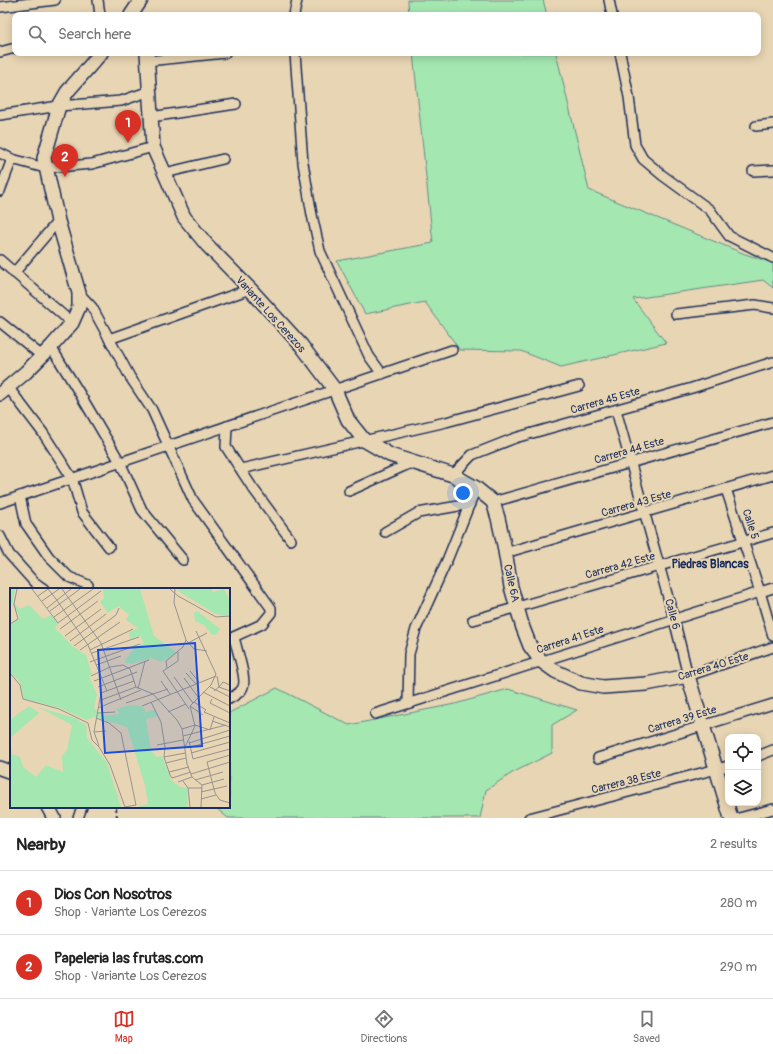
<!DOCTYPE html>
<html lang="en">
<head>
<meta charset="utf-8">
<style>
	:root { --surface:#fff; --page:#f6f6f6; --text:#222; --muted:#767676; --line:#e0e0e0; --accent:#d93025 }
	body { margin:0; font-family:Pangolin,sans-serif; background:var(--page); color:var(--text) }
	.controls { position:absolute; right:12px; bottom:12px; display:grid; overflow:hidden; border-radius:8px; box-shadow:0 2px 10px #0003 }
	.controls button { width:36px; height:36px; display:grid; place-items:center; padding:0; border:0; border-bottom:1px solid var(--line); background:var(--surface); color:var(--text); font:20px sans-serif }
	.you { position:absolute; left:463px; top:493px; width:14px; height:14px; margin:-10px; border:3px solid #fff; border-radius:50%; background:#1a73e8; box-shadow:0 0 0 6px #1a73e833 }
	.badge { display:grid; place-items:center; width:26px; height:26px; border-radius:50%; background:var(--accent); color:#fff; font-size:13px; font-weight:700 }
	.pin { position:absolute; translate:-50% -33px; filter:drop-shadow(0 1px 2px #0008) }
	.pin::after { content:''; position:absolute; top:21px; width:14px; height:12px; background:inherit; clip-path:polygon(0 0,100% 0,50% 100%) }
	.list { margin:0; padding:0; list-style:none }
	h2 { display:flex; justify-content:space-between; align-items:center; height:52px; margin:0; padding:0 16px; font-size:17px }
	h2 small { font-size:13px; font-weight:400; color:var(--muted) }
	.list li { display:grid; grid-template-columns:26px 1fr auto; gap:12px; align-items:center; box-sizing:border-box; height:64px; padding:0 16px; border-top:1px solid var(--line) }
	.list b { display:block; font-size:15px; white-space:nowrap }
	.list p { margin:0; font-size:13px; white-space:nowrap; color:var(--muted) }
	.list em { font-size:13px; font-style:normal; color:var(--muted) }
	.icon { flex:none; width:22px; height:22px; fill:none; stroke:currentColor; stroke-width:2; stroke-linecap:round; stroke-linejoin:round }
	.map { position:relative; flex:none; width:773px; height:818px; overflow:hidden }
	.search { position:absolute; background:var(--surface); box-shadow:0 2px 10px #0003; left:12px; right:12px; top:12px; height:44px; display:flex; align-items:center; gap:10px; box-sizing:border-box; padding:0 14px; border-radius:8px; color:var(--muted); font-size:15px }
	.sheet { height:180px; background:var(--surface) }
	nav { display:flex; justify-content:space-around; align-items:center; box-sizing:border-box; height:56px; border-top:1px solid var(--line); background:var(--surface); font-size:11px; color:var(--muted) }
	nav a { display:grid; justify-items:center; gap:2px }
	nav .on { color:var(--accent) }
	.map>svg:first-child { display:block }
	.green { fill:#a5e7b1; stroke:#608b88 }
	.lines { fill:none; stroke-linecap:round; stroke-linejoin:round }
	.street-casing { stroke:#1b2f5e; stroke-width:12 }
	.secondary-casing { stroke:#1b2f5e; stroke-width:16 }
	.path { stroke:#1b2f5e; stroke-width:2; stroke-dasharray:4 3; stroke-linecap:butt }
	.street { stroke:#e8d5b3; stroke-width:9 }
	.secondary { stroke:#e8d5b3; stroke-width:13 }
	.labels { text-anchor:middle; stroke-width:4; stroke-linejoin:round; paint-order:stroke }
	.street-label { font-size:11px; fill:#1b2f5e; stroke:#e8d5b3 }
	.neighbourhood-label { font-size:12px; font-weight:bold; fill:#1b2f5e; stroke:#e8d5b3 }
	.inset-road { fill:none; stroke:#969391; stroke-width:1 }
	.view { fill:#1d4ed8; fill-opacity:0.15; stroke:#1d4ed8; stroke-width:2 }
	.inset-edge { fill:none; stroke:#1b2f5e; stroke-width:2 }
</style>
</head>
<body>
<div class="map">
<svg width="773" height="818" viewBox="0 0 773 818">
	<rect width="100%" height="100%" fill="#e8d5b3"/>
	<filter id="ink" filterUnits="userSpaceOnUse"><feTurbulence type="fractalNoise" baseFrequency=".025" numOctaves="2"/><feDisplacementMap in="SourceGraphic" scale="8" xChannelSelector="R" yChannelSelector="G"/><feConvolveMatrix kernelMatrix="1 2 1 2 8 2 1 2 1" color-interpolation-filters="sRGB"/></filter>
	<g filter="url(#ink)">
		<g class="green">
			<path d="M408 0H543L547 15H409Z"/>
			<path d="M413 53H556L589 190 745 254 773 263V288L763 280 633 299 666 343 561 367 521 351 460 350 425 302 365 314 337 261 433 243Z"/>
			<path d="M277 688 349 725 455 704 508 689 577 710 552 725V753L512 773 486 790 480 818H228L215 807H229V713Z"/>
		</g>
		<g class="lines">
			<defs>
				<g id="street">
					<path d="M98 0 100 15"/>
					<path d="M609 0 612 15"/>
					<path d="M0 7 55 0"/>
					<path d="M294 15 297 0"/>
					<path d="M0 52 15 48"/>
					<path d="M295 53 303 163 312 215 320 251 369 356 382 374"/>
					<path d="M620 53 629 97 635 145 643 159 662 175 710 210 729 236 773 258"/>
					<path d="M147 61 225 53"/>
					<path d="M0 115 59 106 121 101 150 91"/>
					<path d="M151 117 236 104"/>
					<path d="M756 126 773 124"/>
					<path d="M0 153 12 159 45 168 92 164 153 147"/>
					<path d="M753 171 773 170"/>
					<path d="M165 173 223 159"/>
					<path d="M0 191 12 159"/>
					<path d="M0 260 72 323"/>
					<path d="M14 273 58 221"/>
					<path d="M79 293 92 307 130 377 152 410 193 500 271 608V613L262 624 229 639"/>
					<path d="M676 314 755 305 773 308"/>
					<path d="M0 322 42 356"/>
					<path d="M109 339 250 289"/>
					<path d="M51 347 80 394 120 462 142 510 183 560"/>
					<path d="M8 387 43 433 72 478 82 512 109 547"/>
					<path d="M616 410 674 619 688 676 773 647"/>
					<path d="M227 426 226 447 252 487 291 540"/>
					<path d="M241 469 446 422 579 386"/>
					<path d="M453 475 472 455 515 438 692 388 773 362"/>
					<path d="M726 489 760 592 773 636"/>
					<path d="M349 491 411 463"/>
					<path d="M20 496 26 524 49 557 69 577 88 585"/>
					<path d="M493 502 773 422"/>
					<path d="M0 503 452 350"/>
					<path d="M385 532 418 513 470 504"/>
					<path d="M0 536 9 554 34 582 44 589"/>
					<path d="M505 553 773 475"/>
					<path d="M473 620 773 533"/>
					<path d="M229 699C234 696 241 693 243 687 247 679 236 647 234 637"/>
					<path d="M408 703 409 654 416 629 448 558 476 488"/>
					<path d="M375 714 773 588"/>
					<path d="M758 756 773 750"/>
					<path d="M598 758 773 704"/>
					<path d="M78 818 82 807"/>
					<path d="M529 818 728 766"/>
					<path d="M739 818 773 809"/>
				</g>
				<g id="secondary">
					<path d="M131 15 141 0"/>
					<path d="M147 53 153 147 184 217 207 245 250 289 301 345 335 390 348 420 364 440 390 455 453 475 476 488 493 502 498 518 504 545 511 587 523 628 530 646 541 661 555 671 581 683 603 687 646 684 688 676 731 818"/>
					<path d="M0 394 26 372 51 347 72 323 79 307V293L58 221 44 158 59 106 67 92 101 53"/>
					<path d="M0 768 11 772"/>
					<path d="M48 807 54 818"/>
				</g>
			</defs>
			<use href="#street" class="street-casing"/>
			<use href="#secondary" class="secondary-casing"/>
			<path class="path" d="M116 807 117 818"/>
			<use href="#street" class="street"/>
			<use href="#secondary" class="secondary"/>
		</g>
	</g>
	<g class="labels">
		<g class="street-label">
			<text transform="translate(271 314) rotate(48)" y="4">Variante Los Cerezos</text>
			<text transform="translate(605 400) rotate(-16)" y="4">Carrera 45 Este</text>
			<text transform="translate(629 450) rotate(-16)" y="4">Carrera 44 Este</text>
			<text transform="translate(636 503) rotate(-16)" y="4">Carrera 43 Este</text>
			<text transform="translate(751 524) rotate(72)" y="4">Calle 5</text>
			<text transform="translate(620 565) rotate(-16)" y="4">Carrera 42 Este</text>
			<text transform="translate(512 583) rotate(77)" y="4">Calle 6A</text>
			<text transform="translate(673 614) rotate(75)" y="4">Calle 6</text>
			<text transform="translate(570 639) rotate(-18)" y="4">Carrera 41 Este</text>
			<text transform="translate(713 666) rotate(-17)" y="4">Carrera 40 Este</text>
			<text transform="translate(682 719) rotate(-17)" y="4">Carrera 39 Este</text>
			<text transform="translate(626 781) rotate(-14)" y="4">Carrera 38 Este</text>
		</g>
		<g class="neighbourhood-label">
			<text x="710" y="568">Piedras Blancas</text>
		</g>
	</g>
	<g transform="translate(10 588)">
		<rect width="220" height="220" fill="#e8d5b3"/>
		<path d="M0 1H5L3 15 10 21 19 17 33 31 41 27 48 36 45 40 63 59 76 67 82 86 79 88 87 107 84 120 92 128 110 126 106 121 119 117 131 118 136 124 144 122 148 128 136 131 141 163 147 169 152 168 161 192 170 199 177 200 178 219H127L138 216 135 197 117 139 83 129 77 132 50 120 14 111 10 94 0 84V38L10 29 0 12ZM93 1H130L144 48 167 65 151 74 142 70 122 76 114 74 125 59 134 55 130 48 120 51 119 44 128 40 116 32 119 27 109 18 98 25 90 14 94 10ZM169 1H201L203 4 214 1 220 13V25L215 28 204 25 168 3ZM187 23 210 41 205 47 201 46 194 37 185 33 184 25ZM19 118 29 125 0 150V132ZM28 119 65 130 76 137 77 150 97 175 111 219H0V153L2 166 10 169 13 179 26 189 36 177 53 184 52 168 57 162 62 137Z" fill="#a5e7b1"/>
		<path class="inset-road" d="M22 1 48 35 91 3M52 1 91 55 111 112M160 1 168 8 206 29 220 28M165 1 164 15 176 52 184 61 197 63M28 8 38 1 46 11 78 57 97 103M32 13 49 1M37 20 61 1M40 23 70 1M44 29 83 1M0 36 8 31 4 16 7 1M50 41 88 13M55 48 91 21M60 53 96 26M178 55 197 45M64 58 106 27 109 20M70 62 110 34M80 62 123 41M168 64V73L153 83 179 121M82 65 129 49M80 74 130 56M86 77 111 68M157 80 156 73 173 59 176 52M180 83 189 94M0 85 10 97 13 111 49 121 78 135 82 152 89 159 100 177 115 219M176 85 186 96M81 88 100 79 113 77 120 81 126 99M207 88 209 99 213 94 220 97M164 89 183 115M174 90 188 109M84 93 139 72M151 93 160 106M88 99 127 84M126 99 143 106 167 132 172 141 177 176 182 189 192 197 191 219M200 99 220 109M128 101 135 73M204 103 209 99 220 103M193 104 220 118M202 111 200 115 220 125M91 112 126 99M141 114 151 134 155 159 154 169 160 187 162 190 181 184M184 114 196 122 194 124 220 135M116 115 158 101M132 118 206 88M180 118 193 127M88 120 131 102M158 124 176 116M87 125 105 124M86 130 99 135 111 145 126 217 115 219M202 133 220 139M172 141 185 137 200 142 204 129M84 144 96 143M173 148 216 137M179 153 183 171 220 161M179 155 220 142M147 157 173 152M89 158 84 144 91 105 124 93M175 159 185 138 180 118 201 97 206 86 186 43M181 159 220 148M181 165 220 154M220 167 197 174 205 205 210 212 220 215M154 169 175 165M156 175 176 170M159 184 179 179M181 186 220 174M185 192 213 184M173 193 178 200H192M168 194 182 189M192 197 214 191M178 200 180 219M191 204 217 198M191 211 206 207"/>
		<path class="view" d="M185 55 192 158 95 165 88 62Z"/>
		<rect width="220" height="220" class="inset-edge"/>
	</g>
</svg>
<div class="controls">
<button><svg class="icon" aria-label="locate" viewBox="0 0 24 24"><circle cx="12" cy="12" r="6"/><path d="M12 2v4M12 18v4M2 12h4M18 12h4"/></svg></button>
<button><svg class="icon" aria-label="layers" viewBox="0 0 24 24"><path d="M12 4l9 5-9 5-9-5zM3 14l9 5 9-5"/></svg></button>
</div>
<div class="you"></div>
<div class="pin badge" style="left:128px;top:143px">1</div>
<div class="pin badge" style="left:65px;top:177px">2</div>
<div class="search"><svg class="icon" aria-label="search" viewBox="0 0 24 24"><circle cx="10" cy="10" r="6"/><path d="M15 15l6 6"/></svg>Search here</div>
</div>
<section class="sheet">
<h2>Nearby<small>2 results</small></h2>
<ul class="list">
<li><span class="badge">1</span><div><b>Dios Con Nosotros</b><p>Shop · Variante Los Cerezos</p></div><em>280 m</em></li>
<li><span class="badge">2</span><div><b>Papeleria las frutas.com</b><p>Shop · Variante Los Cerezos</p></div><em>290 m</em></li>
</ul>
</section>
<nav>
<a class="on"><svg class="icon" aria-label="map" viewBox="0 0 24 24"><path d="M3 6l6-2 6 2 6-2v14l-6 2-6-2-6 2zM9 4v14M15 6v14"/></svg>Map</a>
<a><svg class="icon" aria-label="directions" viewBox="0 0 24 24"><path d="M12 3l9 9-9 9-9-9zM9 14v-3h6M13 9l2 2-2 2"/></svg>Directions</a>
<a><svg class="icon" aria-label="saved" viewBox="0 0 24 24"><path d="M7 4h10v16l-5-4-5 4z"/></svg>Saved</a>
</nav>
</body>
</html>
